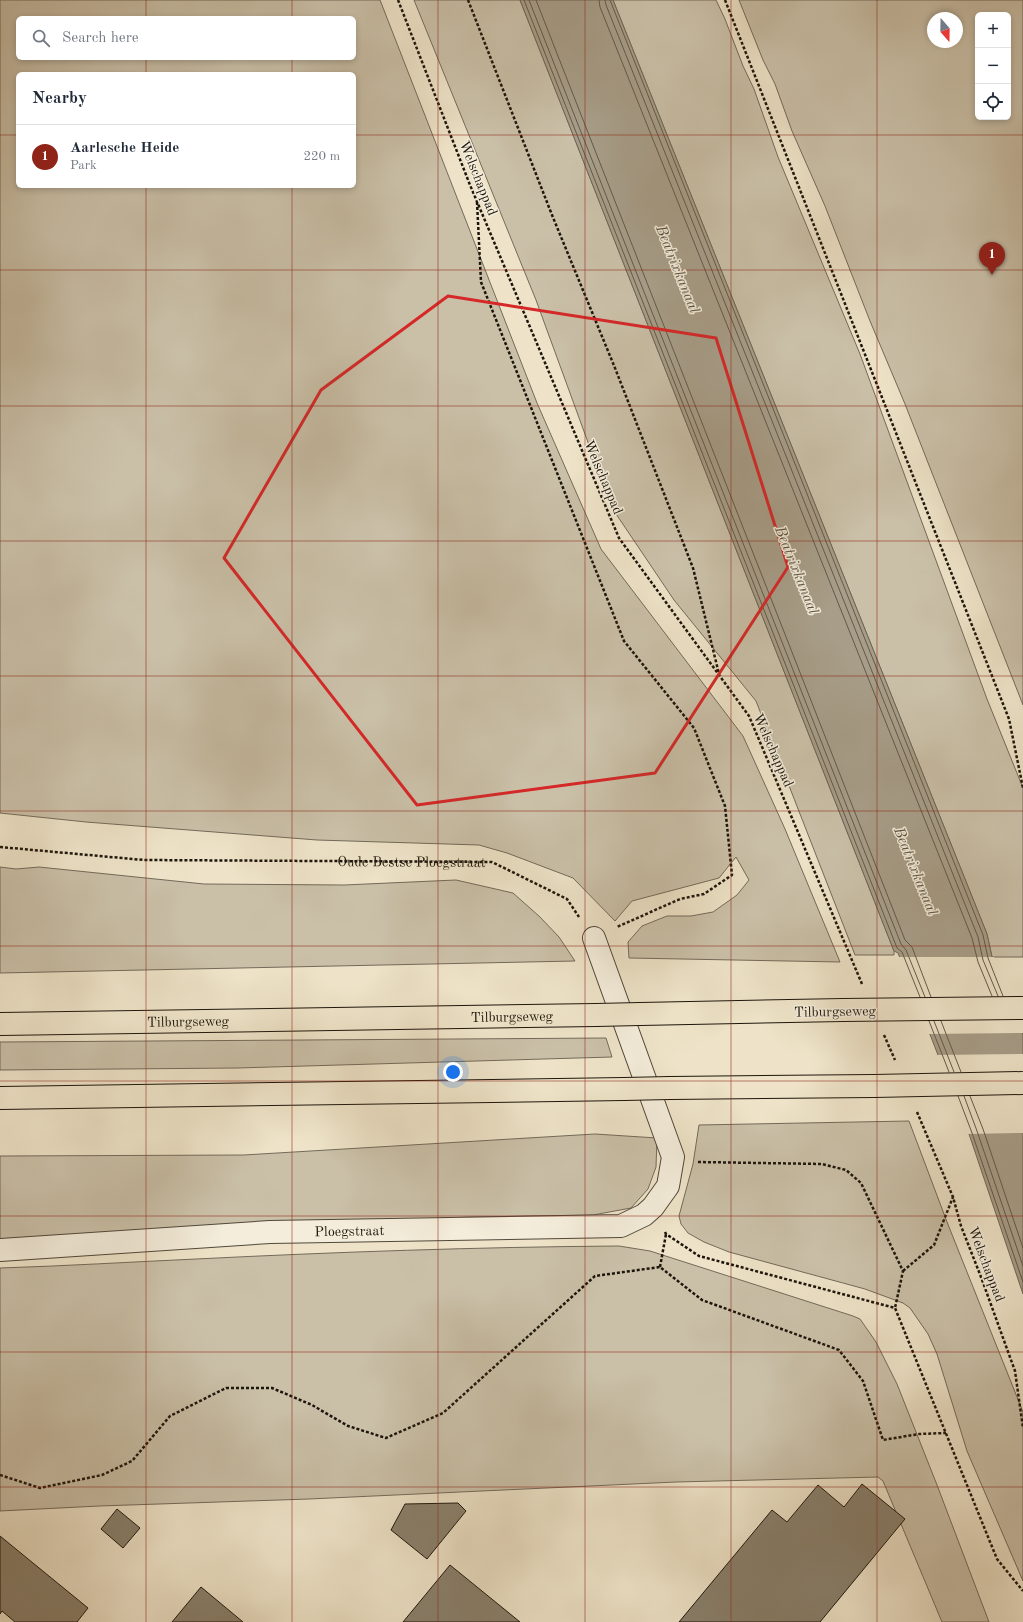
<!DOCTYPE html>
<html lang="en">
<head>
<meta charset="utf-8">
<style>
	:root { --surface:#fff; --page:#f2f2f3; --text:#1f2937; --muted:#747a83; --line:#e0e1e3; --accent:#8f2418 }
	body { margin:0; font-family:"Old Standard TT",serif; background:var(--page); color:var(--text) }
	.controls { position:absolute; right:12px; top:12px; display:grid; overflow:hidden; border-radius:6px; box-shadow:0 2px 6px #0003 }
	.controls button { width:36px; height:36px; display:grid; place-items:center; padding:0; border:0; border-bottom:1px solid var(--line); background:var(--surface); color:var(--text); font:20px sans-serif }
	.compass { position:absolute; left:927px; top:12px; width:36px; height:36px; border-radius:50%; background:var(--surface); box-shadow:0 2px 6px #0003; rotate:160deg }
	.you { position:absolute; left:453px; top:1072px; width:14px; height:14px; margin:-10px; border:3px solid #fff; border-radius:50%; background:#1a73e8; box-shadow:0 0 0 6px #1a73e833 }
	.badge { display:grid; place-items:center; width:26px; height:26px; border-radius:50%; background:var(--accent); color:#fff; font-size:13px; font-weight:700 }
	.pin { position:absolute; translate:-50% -33px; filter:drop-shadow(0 1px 2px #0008) }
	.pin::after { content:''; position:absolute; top:21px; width:14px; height:12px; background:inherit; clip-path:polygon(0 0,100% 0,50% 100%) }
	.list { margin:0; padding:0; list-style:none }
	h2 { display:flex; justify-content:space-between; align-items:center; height:52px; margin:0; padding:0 16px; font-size:17px }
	h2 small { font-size:13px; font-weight:400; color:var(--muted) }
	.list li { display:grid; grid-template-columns:26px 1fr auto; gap:12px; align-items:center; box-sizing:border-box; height:64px; padding:0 16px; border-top:1px solid var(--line) }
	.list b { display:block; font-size:15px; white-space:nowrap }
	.list p { margin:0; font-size:13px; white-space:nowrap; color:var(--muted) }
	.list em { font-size:13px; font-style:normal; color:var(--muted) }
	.icon { flex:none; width:22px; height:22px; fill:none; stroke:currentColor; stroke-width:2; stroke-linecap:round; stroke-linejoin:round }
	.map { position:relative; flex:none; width:1023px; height:1622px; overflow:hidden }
	.search { position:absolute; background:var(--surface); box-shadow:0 2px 6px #0003; left:16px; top:16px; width:340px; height:44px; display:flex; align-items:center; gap:10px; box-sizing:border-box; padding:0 14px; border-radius:6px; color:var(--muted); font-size:15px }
	.panel { position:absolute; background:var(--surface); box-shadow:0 2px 6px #0003; left:16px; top:72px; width:340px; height:116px; border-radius:6px }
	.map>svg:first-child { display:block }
	.green { fill:#cac0a8; stroke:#736a5a; fill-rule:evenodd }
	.water { fill:#a79d88; stroke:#6f6756 }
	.pier { fill:#eee3c8 }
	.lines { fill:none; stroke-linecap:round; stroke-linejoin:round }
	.shore { stroke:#62594a; stroke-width:1 }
	.building { fill:#89806d; stroke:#1c150b }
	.street-casing { stroke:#50483a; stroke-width:24 }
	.highway-casing { stroke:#1c150b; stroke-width:24 }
	.path { stroke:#1c150b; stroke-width:2.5; stroke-dasharray:3 2; stroke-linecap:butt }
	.street { stroke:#f4eddb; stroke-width:22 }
	.highway { stroke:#eee3c8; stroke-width:22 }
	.highway-bridge-casing { stroke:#1c150b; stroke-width:24; stroke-linecap:butt }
	.highway-bridge { stroke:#eee3c8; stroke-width:22 }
	.marked { fill:none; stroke:#d62828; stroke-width:3; stroke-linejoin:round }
	.grid { fill:none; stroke:#8f2418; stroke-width:1; stroke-opacity:0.55 }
	.labels { text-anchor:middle; stroke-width:3; stroke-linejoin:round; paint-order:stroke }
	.street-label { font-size:14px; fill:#1c150b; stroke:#f4eddb }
	.water-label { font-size:15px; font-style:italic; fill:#5b5243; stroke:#f4eddb }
</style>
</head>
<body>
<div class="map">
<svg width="1023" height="1622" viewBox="0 0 1023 1622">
	<rect width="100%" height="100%" fill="#eee3c8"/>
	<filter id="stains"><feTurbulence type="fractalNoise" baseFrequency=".005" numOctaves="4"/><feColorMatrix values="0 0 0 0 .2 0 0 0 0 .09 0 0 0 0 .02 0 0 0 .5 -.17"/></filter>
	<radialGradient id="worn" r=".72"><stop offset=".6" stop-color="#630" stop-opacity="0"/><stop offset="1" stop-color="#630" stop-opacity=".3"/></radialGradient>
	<g class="green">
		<path d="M0 0H380L537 403 601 549 743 736 785 829 840 962 629 958 628 942 642 926 667 916H691L713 912 737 895 749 880 736 857 719 878 632 901 615 921 573 878 507 853 479 845 317 840 86 822 0 813ZM18 18H354V58H18ZM18 74H354V186H18Z"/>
		<path d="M414 0H520L894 951V955H855L756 701 674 600 612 508 536 300Z"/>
		<path d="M613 0H716L725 19 743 66 754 89 778 157 860 354 987 699 1023 788V957H992L987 934Z"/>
		<path d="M739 0H1023V705L905 404 870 321 825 206 792 131 775 84 763 60ZM978 15H1008V117H978ZM933 18H957V42H933Z"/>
		<path d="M0 867 16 869 39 867 204 884 344 885 456 880 513 893 540 917 559 937 575 961 0 973Z"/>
		<path d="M606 1038 612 1057 238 1068 0 1070V1042Z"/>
		<path d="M909 1121 947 1222 1023 1412V1581L967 1451 937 1354 928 1334 910 1308 903 1303 865 1289 729 1252 704 1242 688 1233 681 1224 679 1216 693 1164 699 1125Z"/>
		<path d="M595 1134 657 1138 656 1167 648 1189 631 1208 593 1215 471 1217 243 1226 0 1242V1156L244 1155Z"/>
		<path d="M619 1246 650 1251 853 1316 860 1319 876 1342 897 1384 937 1485 989 1622H942L883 1481 878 1477 676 1482 309 1499 99 1506 0 1511V1268C65 1266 130 1262 196 1259 337 1252 478 1247 619 1246Z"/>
	</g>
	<path class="water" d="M520 0H613L987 934 992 957 1023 1035V1294L969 1134 898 953 894 951Z"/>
	<g class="pier">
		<path d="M898 957H994L1023 1029V1033L928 1034Z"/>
		<path d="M1023 1054V1133L966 1134 936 1055Z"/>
	</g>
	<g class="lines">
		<g class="shore">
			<path d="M524 0 897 948 902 952 920 997"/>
			<path d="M529 0 901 944 906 950 925 997"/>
			<path d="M536 0 905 940 912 947 931 997"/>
			<path d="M599 0 600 7 972 938 978 962 992 996"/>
			<path d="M605 0 606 5 978 937 983 960 998 996"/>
			<path d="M610 0 983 935 988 958 1003 996"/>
			<path d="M929 1021 949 1072"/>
			<path d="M934 1021 954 1072"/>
			<path d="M941 1021 961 1072"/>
			<path d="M958 1096 972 1133 1023 1282"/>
			<path d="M964 1096 977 1131 1023 1266"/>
			<path d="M970 1096 983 1129 1023 1248"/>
		</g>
	</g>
	<g class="building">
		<path d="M862 1484 905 1519 820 1622H679L772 1510 787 1522 818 1485 844 1507Z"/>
		<path d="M458 1503 466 1511 427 1559 391 1530 405 1504Z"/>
		<path d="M117 1509 140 1528 123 1548 101 1529Z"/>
		<path d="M0 1536 88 1608 77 1622H15L2 1611 0 1614Z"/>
		<path d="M450 1565 520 1622H403Z"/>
		<path d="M201 1587 243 1622H172Z"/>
	</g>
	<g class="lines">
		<defs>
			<g id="street">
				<path id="s2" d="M0 1250 270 1232 621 1226 644 1215 653 1207 668 1186 673 1157 594 938"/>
			</g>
			<g id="highway">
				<path d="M640 1014 843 1010"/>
				<path id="s3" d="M0 1024 596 1015"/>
				<path d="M670 1088 874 1086"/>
				<path d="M0 1098 624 1089"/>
			</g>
		</defs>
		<use href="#street" class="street-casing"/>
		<use href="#highway" class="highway-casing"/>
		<g class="path">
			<path d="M398 0 470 185 619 538 749 716 862 984"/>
			<path d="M468 0 552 215 615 368 693 568 719 674"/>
			<path d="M725 0 1009 719 1023 788"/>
			<path d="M477 202 481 282 624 641 694 728 725 806 732 875 704 894 680 899 617 927"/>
			<path id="s1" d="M0 847 144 860 492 862 567 899 579 917"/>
			<path d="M884 1035 895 1060"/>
			<path d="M917 1112 953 1197 961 1226 981 1277 1015 1371 1023 1428"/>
			<path d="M698 1162 822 1164 846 1170 861 1183 903 1271 895 1308"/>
			<path d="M665 1232 666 1234 699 1256 895 1308 997 1559 1023 1591"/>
			<path d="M660 1267 666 1234"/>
			<path d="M903 1271 934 1245 953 1197"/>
			<path d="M0 1475 40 1488 102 1475 132 1461 170 1416 226 1388H272L312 1405 348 1426 386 1438 443 1413 595 1276 660 1267 702 1300 839 1350 863 1381 883 1440 919 1434 946 1433"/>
		</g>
		<use href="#street" class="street"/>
		<use href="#highway" class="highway"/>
		<defs>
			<g id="highway-bridge">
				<path d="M843 1010 1023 1008"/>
				<path d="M596 1015 640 1014"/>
				<path d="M874 1086 1023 1083"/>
				<path d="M624 1089 670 1088"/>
			</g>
		</defs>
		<use href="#highway-bridge" class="highway-bridge-casing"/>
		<use href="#highway-bridge" class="highway-bridge"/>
	</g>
	<path class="marked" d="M448 296 716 338 788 567 655 773 417 805 224 558 321 390Z"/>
	<path class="grid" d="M146 0V18M292 0V18M438 0V1622M585 0V1622M731 0V1622M877 0V1622M146 58V74M292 58V74M0 135H18M354 135H1023M146 186V1622M292 186V1622M0 270H1023M0 406H1023M0 541H1023M0 676H1023M0 811H1023M0 946H1023M0 1081H1023M0 1216H1023M0 1352H1023M0 1487H1023"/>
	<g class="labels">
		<g class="street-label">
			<text transform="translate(479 178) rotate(68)" y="5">Welschappad</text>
			<text transform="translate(604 477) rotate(67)" y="5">Welschappad</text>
			<text transform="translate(774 750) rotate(66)" y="5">Welschappad</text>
			<text dy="5" stroke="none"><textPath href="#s1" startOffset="412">Oude Bestse Ploegstraat</textPath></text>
			<text transform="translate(835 1011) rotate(-1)" y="5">Tilburgseweg</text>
			<text dy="5" stroke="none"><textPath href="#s3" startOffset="512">Tilburgseweg</textPath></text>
			<text dy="5" stroke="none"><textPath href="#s3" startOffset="188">Tilburgseweg</textPath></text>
			<text dy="5" stroke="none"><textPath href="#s2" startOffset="350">Ploegstraat</textPath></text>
			<text transform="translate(987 1264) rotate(69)" y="5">Welschappad</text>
		</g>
		<g class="water-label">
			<text transform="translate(678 269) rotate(68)" y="5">Beatrixkanaal</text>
			<text transform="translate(797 570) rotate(68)" y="5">Beatrixkanaal</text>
			<text transform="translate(916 871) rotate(68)" y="5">Beatrixkanaal</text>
		</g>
	</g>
	<rect width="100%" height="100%" filter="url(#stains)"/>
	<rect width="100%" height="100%" fill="url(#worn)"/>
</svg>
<div class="controls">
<button>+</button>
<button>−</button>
<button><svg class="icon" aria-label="locate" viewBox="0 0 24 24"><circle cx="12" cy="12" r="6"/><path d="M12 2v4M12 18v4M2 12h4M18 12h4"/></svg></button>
</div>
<svg class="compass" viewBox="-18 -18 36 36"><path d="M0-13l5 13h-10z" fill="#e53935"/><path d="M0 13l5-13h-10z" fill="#747a83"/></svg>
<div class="you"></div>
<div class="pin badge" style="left:992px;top:275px">1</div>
<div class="search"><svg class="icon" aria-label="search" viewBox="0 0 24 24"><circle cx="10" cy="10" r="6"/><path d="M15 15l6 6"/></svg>Search here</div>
<section class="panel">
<h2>Nearby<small></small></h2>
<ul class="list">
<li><span class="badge">1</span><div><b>Aarlesche Heide</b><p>Park</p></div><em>220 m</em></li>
</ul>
</section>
</div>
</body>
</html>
